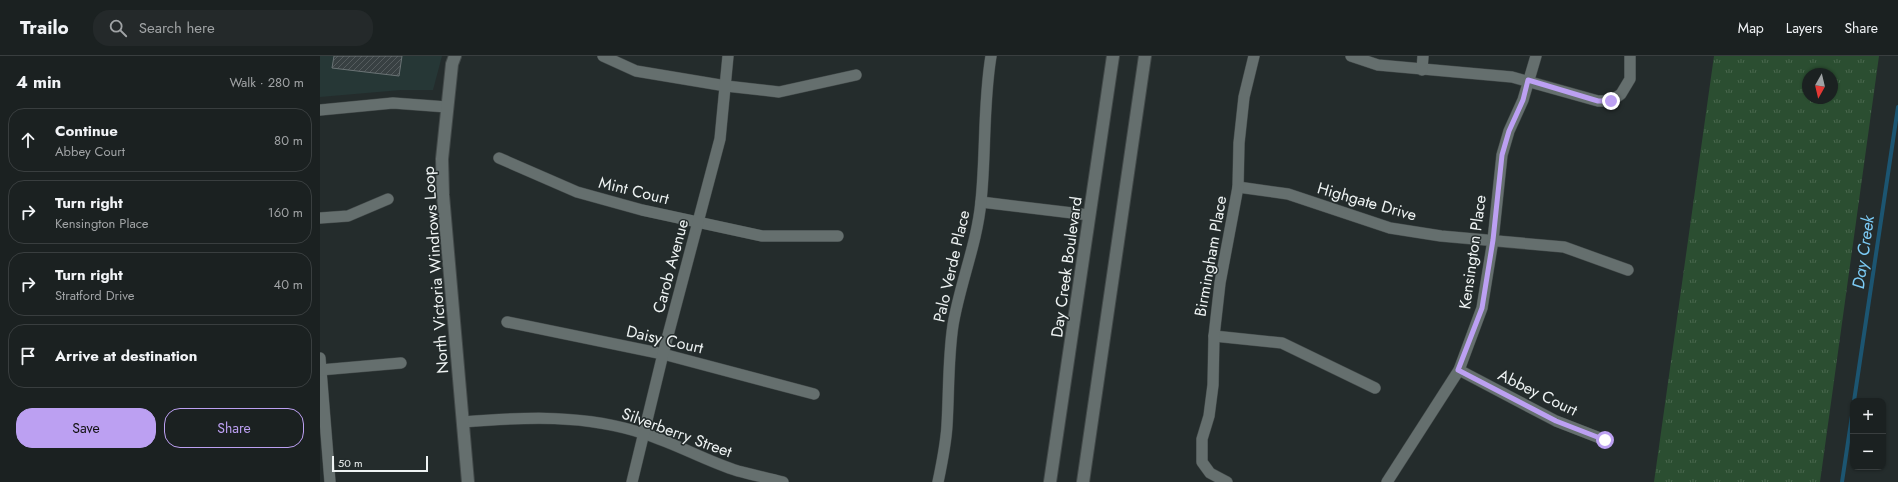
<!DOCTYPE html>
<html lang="en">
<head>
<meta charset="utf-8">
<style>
	:root { --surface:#1b2121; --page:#24292a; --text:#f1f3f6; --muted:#a0a3a5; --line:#393e3f; --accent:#bca0f2 }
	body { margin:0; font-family:Jost,sans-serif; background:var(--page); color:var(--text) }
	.controls { position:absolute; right:12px; bottom:12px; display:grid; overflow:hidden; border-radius:8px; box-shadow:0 1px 3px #0004 }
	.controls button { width:36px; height:36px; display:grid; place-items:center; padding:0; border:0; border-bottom:1px solid var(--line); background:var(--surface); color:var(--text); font:20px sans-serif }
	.compass { position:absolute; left:1482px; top:12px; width:36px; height:36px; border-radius:50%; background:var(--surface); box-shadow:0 1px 3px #0004; rotate:188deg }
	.scale { position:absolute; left:12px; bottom:10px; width:96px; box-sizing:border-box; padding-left:4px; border:2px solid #eef3f3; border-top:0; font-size:11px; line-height:14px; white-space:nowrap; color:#eef3f3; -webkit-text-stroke:3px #242c2c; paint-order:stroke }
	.stop { position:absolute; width:12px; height:12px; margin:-9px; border:3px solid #bca0f2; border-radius:50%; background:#fff }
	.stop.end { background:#bca0f2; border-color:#fff; box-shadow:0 1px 4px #0008 }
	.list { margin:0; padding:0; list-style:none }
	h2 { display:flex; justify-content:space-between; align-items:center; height:52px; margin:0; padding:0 16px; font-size:17px }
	h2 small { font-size:13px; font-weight:400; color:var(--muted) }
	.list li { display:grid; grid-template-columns:26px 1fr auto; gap:12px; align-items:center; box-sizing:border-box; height:64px; margin:0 8px 8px; padding:0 8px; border:1px solid var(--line); border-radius:16px }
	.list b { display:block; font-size:15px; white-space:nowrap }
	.list p { margin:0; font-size:13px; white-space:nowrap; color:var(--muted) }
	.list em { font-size:13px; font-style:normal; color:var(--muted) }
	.actions { display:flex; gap:8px; padding:12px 16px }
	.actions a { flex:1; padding:9px 0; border:1px solid var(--accent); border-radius:16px; text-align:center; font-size:14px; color:var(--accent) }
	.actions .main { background:var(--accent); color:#111 }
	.icon { flex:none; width:22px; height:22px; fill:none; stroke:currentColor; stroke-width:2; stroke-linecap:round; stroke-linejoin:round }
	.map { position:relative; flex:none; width:1578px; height:426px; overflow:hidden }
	header { display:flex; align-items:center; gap:24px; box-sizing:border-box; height:56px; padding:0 20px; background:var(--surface); border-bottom:1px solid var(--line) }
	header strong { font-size:19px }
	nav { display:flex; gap:22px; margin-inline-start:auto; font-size:14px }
	.search { width:280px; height:36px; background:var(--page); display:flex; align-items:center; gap:10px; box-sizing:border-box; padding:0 14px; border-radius:16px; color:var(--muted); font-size:15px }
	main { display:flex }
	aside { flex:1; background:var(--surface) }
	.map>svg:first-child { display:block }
	.built { fill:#263736 }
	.grass { fill:url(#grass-tufts); fill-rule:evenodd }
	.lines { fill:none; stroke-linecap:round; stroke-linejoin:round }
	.stream { stroke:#1c5571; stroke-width:4 }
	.building { fill:url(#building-hatch); stroke:#6a7375 }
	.street-casing { stroke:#434a4a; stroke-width:12 }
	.secondary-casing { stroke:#434a4a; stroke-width:14 }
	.street { stroke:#656f6e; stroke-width:11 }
	.secondary { stroke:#656f6e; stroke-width:12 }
	.route { stroke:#bca0f2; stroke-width:5 }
	.labels { text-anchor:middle; stroke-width:3; stroke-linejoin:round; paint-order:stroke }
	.street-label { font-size:16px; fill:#eef3f3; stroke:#242c2c }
	.water-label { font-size:17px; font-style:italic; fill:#7ccbf5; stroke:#242c2c }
</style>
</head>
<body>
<header>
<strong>Trailo</strong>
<div class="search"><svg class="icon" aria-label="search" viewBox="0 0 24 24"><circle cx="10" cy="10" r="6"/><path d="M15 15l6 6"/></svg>Search here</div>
<nav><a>Map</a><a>Layers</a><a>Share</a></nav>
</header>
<main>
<aside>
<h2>4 min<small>Walk · 280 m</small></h2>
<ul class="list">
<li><svg class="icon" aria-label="ahead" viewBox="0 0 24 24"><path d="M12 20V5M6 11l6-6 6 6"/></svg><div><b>Continue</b><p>Abbey Court</p></div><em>80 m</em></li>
<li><svg class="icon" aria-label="right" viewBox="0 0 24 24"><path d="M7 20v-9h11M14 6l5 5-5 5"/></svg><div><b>Turn right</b><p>Kensington Place</p></div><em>160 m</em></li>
<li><svg class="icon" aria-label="right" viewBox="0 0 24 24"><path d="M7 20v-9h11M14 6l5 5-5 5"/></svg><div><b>Turn right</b><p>Stratford Drive</p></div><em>40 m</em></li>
<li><svg class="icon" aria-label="arrive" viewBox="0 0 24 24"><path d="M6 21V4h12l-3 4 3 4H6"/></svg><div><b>Arrive at destination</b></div></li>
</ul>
<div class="actions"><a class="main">Save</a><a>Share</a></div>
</aside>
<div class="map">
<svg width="1578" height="426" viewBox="0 0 1578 426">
	<defs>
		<pattern id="grass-tufts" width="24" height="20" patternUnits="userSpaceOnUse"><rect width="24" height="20" fill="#2b4e31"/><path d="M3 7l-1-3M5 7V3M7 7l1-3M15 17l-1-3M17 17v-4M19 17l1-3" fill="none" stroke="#4a684f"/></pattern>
		<pattern id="building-hatch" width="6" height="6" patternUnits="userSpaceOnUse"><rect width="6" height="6" fill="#384042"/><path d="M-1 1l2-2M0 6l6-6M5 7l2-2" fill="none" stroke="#555c5e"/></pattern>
	</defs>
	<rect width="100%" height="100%" fill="#242c2c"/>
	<path class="built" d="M0 0H122L113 34H81L0 41Z"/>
	<path class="grass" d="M1394 0H1559L1500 426H1334ZM1488 18H1512V42H1488Z"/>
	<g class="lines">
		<g class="stream">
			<path d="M1534 345 1578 51"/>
			<path d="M1522 426 1533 353"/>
		</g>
	</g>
	<path class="building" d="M14 0H82L79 20 12 12Z"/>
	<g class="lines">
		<defs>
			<g id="street">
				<path d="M283 0 316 15 406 30 459 36 536 19"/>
				<path d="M1031 0 1058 9 1192 21 1278 45H1291L1301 38 1310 23V0"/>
				<path d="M1102 14 1103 0"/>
				<path d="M0 54 73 47 127 51"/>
				<path d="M179 102 257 136 322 154 442 180H518"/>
				<path d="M918 131 968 138 1070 172 1121 180 1244 191 1308 214"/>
				<path d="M661 146 769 159"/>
				<path d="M0 162 28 160 68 143"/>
				<path d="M187 266 343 298 494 338"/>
				<path d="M894 280 962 287 1055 332"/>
				<path d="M0 302 10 426"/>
				<path d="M0 314 81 307"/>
				<path d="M1139 314 1236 365 1285 384"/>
				<path d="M143 366C205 361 265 358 325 378 357 388 386 405 418 415 433 419 448 422 463 426"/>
				<path d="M312 426 343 298 400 83 408 0"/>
				<path d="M618 426C622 407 626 388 627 369 629 336 628 302 633 269 640 227 657 188 661 145 666 97 663 48 671 0"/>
				<path d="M907 426 890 417 882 406V383L889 360 893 329 894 280 900 227 918 131 919 87 924 41 934 0"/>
				<path d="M1067 426 1139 314 1162 252 1173 184 1182 99 1189 75 1203 44 1216 0"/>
			</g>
			<g id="secondary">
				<path d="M135 0 132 8 122 103 123 139 148 426"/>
				<path d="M730 426 793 0"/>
				<path d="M763 426 825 0"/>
			</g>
		</defs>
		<use href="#street" class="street-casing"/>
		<use href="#secondary" class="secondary-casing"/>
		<use href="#street" class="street"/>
		<use href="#secondary" class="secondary"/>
	</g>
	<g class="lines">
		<path class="route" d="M1285 384 1236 365 1138 314 1162 252 1173 184 1182 99 1189 75 1203 44 1208 24 1278 45H1291"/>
	</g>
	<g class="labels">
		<g class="street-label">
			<text transform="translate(314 134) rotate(14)" y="6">Mint Court</text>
			<text transform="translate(1047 145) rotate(16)" y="6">Highgate Drive</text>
			<text transform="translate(1152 196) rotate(-82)" y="6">Kensington Place</text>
			<text transform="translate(890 200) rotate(-80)" y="6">Birmingham Place</text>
			<text transform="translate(350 210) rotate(-75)" y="6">Carob Avenue</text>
			<text transform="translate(631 210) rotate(-77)" y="6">Palo Verde Place</text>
			<text transform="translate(746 211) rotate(-82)" y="6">Day Creek Boulevard</text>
			<text transform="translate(115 214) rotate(-94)" y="6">North Victoria Windrows Loop</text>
			<text transform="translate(345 283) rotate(13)" y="6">Daisy Court</text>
			<text transform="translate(1218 336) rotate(26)" y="6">Abbey Court</text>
			<text transform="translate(357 376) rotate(20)" y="6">Silverberry Street</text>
		</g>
		<g class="water-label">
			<text transform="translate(1543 196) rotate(-82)" y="6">Day Creek</text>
		</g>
	</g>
</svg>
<div class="controls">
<button>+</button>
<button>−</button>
</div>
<svg class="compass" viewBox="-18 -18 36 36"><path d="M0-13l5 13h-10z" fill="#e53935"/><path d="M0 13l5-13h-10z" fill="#a0a3a5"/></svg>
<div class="scale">50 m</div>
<div class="stop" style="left:1285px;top:384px"></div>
<div class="stop end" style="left:1291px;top:45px"></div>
</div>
</main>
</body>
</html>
